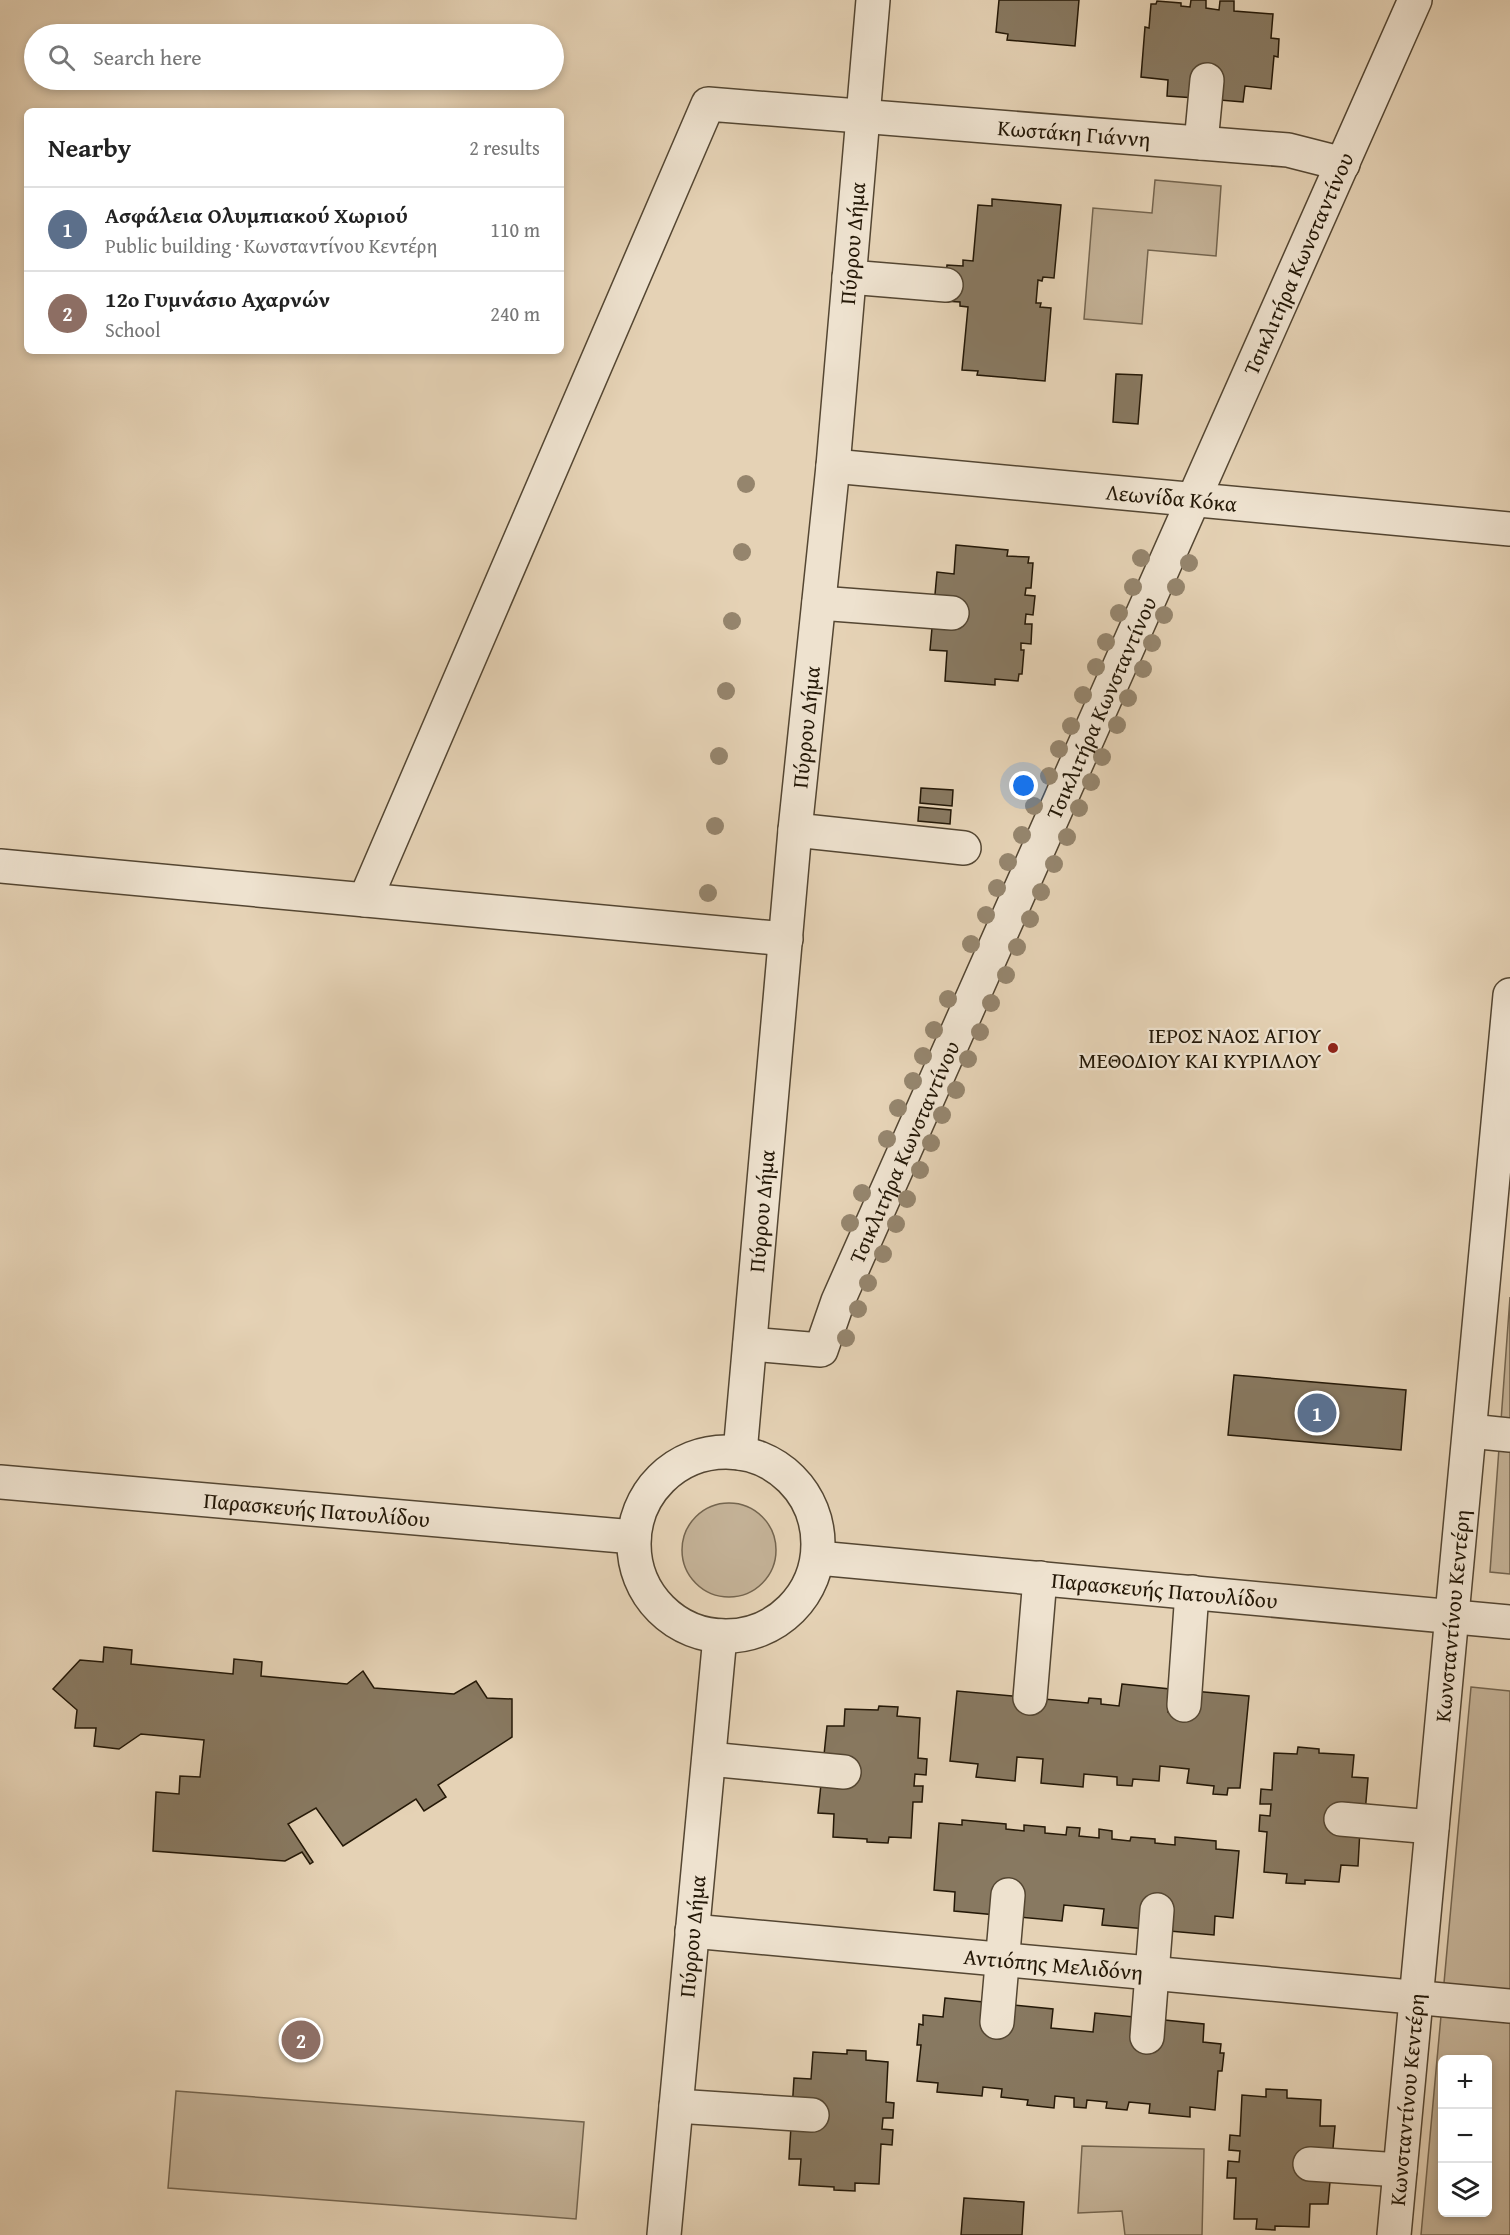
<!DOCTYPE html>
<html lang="en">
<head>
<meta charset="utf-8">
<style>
	:root { --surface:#fff; --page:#f2f2f2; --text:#222; --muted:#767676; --line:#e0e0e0; --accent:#1a73e8 }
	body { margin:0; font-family:"Gentium Book Plus",serif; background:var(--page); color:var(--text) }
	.controls { position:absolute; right:18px; bottom:18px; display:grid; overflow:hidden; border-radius:9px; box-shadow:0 3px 9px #0003 }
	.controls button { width:54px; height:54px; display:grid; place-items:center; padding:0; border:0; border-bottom:2px solid var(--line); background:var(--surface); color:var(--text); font:30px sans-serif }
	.you { position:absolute; left:1024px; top:786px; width:21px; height:21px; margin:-15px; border:4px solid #fff; border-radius:50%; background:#1a73e8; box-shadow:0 0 0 9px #1a73e833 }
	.badge { display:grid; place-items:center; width:39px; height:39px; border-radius:50%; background:var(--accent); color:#fff; font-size:20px; font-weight:700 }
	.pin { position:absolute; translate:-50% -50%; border:3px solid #fff; box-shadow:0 2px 6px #0006 }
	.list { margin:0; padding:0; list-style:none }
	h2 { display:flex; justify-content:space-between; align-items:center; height:78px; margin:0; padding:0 24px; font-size:26px }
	h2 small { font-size:20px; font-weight:400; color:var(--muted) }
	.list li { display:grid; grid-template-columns:39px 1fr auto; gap:18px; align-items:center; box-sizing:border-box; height:84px; padding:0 24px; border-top:2px solid var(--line) }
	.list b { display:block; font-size:22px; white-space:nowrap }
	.list p { margin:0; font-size:20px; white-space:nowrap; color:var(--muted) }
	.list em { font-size:20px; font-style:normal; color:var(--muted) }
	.icon { flex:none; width:33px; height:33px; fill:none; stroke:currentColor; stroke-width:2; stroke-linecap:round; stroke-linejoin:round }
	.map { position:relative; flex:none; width:1510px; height:2235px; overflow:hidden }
	.search { position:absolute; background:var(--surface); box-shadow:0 3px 9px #0003; left:24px; top:24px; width:540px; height:66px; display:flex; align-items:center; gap:15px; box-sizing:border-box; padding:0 21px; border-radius:33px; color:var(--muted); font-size:22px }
	.panel { position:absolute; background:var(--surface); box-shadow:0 3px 9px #0003; left:24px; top:108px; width:540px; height:246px; border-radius:9px }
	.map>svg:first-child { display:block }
	.green { fill:#c4b297; stroke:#74654f; stroke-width:1.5; fill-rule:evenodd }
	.building { fill:#887961; stroke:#241807; stroke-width:1.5 }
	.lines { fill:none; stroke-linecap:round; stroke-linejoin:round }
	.minor-casing { stroke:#544632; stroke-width:36 }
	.minor { stroke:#eee2cf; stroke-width:33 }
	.tree { fill:#95856d }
	.poi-dot { fill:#8f2418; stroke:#eee2cf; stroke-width:2 }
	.labels { text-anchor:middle; stroke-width:4.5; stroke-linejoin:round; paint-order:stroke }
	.street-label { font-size:22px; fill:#241807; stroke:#eee2cf }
	.poi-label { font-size:22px; fill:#241807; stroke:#eee2cf; text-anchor:end }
</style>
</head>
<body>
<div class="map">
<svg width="1510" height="2235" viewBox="0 0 1510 2235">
	<rect width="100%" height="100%" fill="#e5d2b5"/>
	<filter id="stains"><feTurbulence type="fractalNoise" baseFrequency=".00333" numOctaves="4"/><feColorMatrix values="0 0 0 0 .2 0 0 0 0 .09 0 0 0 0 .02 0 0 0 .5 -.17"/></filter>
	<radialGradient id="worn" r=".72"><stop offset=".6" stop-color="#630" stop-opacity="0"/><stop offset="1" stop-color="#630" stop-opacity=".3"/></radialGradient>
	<g class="green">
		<path d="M1155 180 1221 186 1216 256 1148 250 1142 324 1084 319 1093 208 1152 213Z"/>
		<path d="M1510 1297V1574L1490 1572Z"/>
		<circle cx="729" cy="1550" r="47"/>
		<path d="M1471 1687 1510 1691V2235H1421ZM1442 2060H1488V2212H1442Z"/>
		<path d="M176 2091 584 2122 576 2219 168 2188Z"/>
		<path d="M1082 2146 1204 2149 1202 2235H1125L1122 2211 1078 2213Z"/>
	</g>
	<g class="building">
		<path d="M999 0H1079L1075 46 1007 40 1008 34 996 32Z"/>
		<path d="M1191 0H1206V8L1219 10 1220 1H1234V11L1273 14 1271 38 1279 39 1278 57 1274 56 1271 89 1245 86 1243 102 1196 98 1167 96 1168 80 1141 77 1145 27 1149 28 1151 4H1156L1157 1 1181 3V6L1190 7Z"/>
		<path d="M992 199 1061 205 1054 278 1043 277 1042 281 1038 280 1036 303H1041L1040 307 1051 308 1045 381 977 375 978 371 962 370 968 307 960 306V302L944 301 947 265 963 266V260L973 261 978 205 992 206Z"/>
		<path d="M1116 374 1142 375 1138 424 1113 422Z"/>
		<path d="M956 545 1008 550 1007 556 1029 557 1028 563H1033L1031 588H1026L1025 595 1035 596 1033 615 1026 614 1025 624H1032L1031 644 1021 643V650H1024L1022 674H1019L1018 681 995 679V685L945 681 947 651 930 650 937 572 954 574Z"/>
		<path d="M921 788 953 790 952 806 920 803Z"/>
		<path d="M919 807 951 810 950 824 918 821Z"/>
		<path d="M1234 1375 1406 1390 1401 1450 1228 1435Z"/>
		<path d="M104 1647 132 1650 131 1664 233 1674 234 1659 262 1662 261 1676 347 1684 363 1671 374 1688 454 1694 476 1681 487 1698 512 1699V1737L438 1785 446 1797 424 1811 416 1799 343 1846 316 1808 288 1824 313 1862 310 1864 302 1852 285 1861 153 1851 156 1792 179 1794 180 1776 200 1777 204 1740 141 1734 119 1749 94 1746 96 1728H75L77 1710 53 1689 80 1660 103 1662Z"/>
		<path d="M1122 1684 1170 1689 1168 1712H1175L1193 1691 1249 1696 1240 1788H1228L1227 1795 1213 1794 1214 1786 1187 1783 1189 1769 1160 1766 1159 1781 1133 1779 1132 1786 1117 1785V1777L1084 1774 1083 1787 1041 1783 1043 1759 1017 1757 1015 1781 976 1777 978 1764 950 1761 957 1691 1088 1703 1089 1698 1101 1699V1704L1119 1706Z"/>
		<path d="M879 1706 898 1707 897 1716 920 1718 918 1758 927 1759 926 1775 915 1774 914 1786H923L922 1802H913L911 1838 889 1837 888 1843 867 1842V1839L833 1837 834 1814 818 1813 827 1726H844L845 1709 878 1710Z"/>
		<path d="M1298 1747 1319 1749V1753L1354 1755 1352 1777 1368 1778 1365 1813 1360 1829 1358 1866 1341 1865 1339 1882 1305 1880V1884L1286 1883 1287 1874 1264 1872 1267 1832 1259 1831 1260 1815 1270 1816 1271 1804H1260L1261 1789 1272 1790 1274 1753 1297 1754Z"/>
		<path d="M962 1820 1006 1824V1829L1024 1831V1825L1045 1827V1833L1066 1835 1067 1827 1080 1828 1079 1836 1099 1838V1829L1112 1831V1839L1130 1841 1131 1837 1155 1839V1843L1175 1845V1837L1216 1841V1849L1239 1851 1233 1918 1215 1916 1214 1935 1102 1925 1104 1909 1064 1905 1062 1921 954 1911 955 1892 934 1890 939 1823 962 1825Z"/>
		<path d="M945 1998 1053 2009 1051 2028 1093 2032 1095 2013 1204 2024 1203 2042 1221 2044 1220 2053H1224L1222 2071H1218L1215 2110 1190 2107V2117L1149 2113 1150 2104 1129 2102 1127 2110 1106 2108 1107 2102 1087 2100 1086 2108 1074 2107V2098L1055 2096 1054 2108 1027 2105 1028 2100 1001 2097 1002 2089 983 2087 982 2096 937 2092 938 2083 917 2081 921 2045H917L919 2024 923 2025V2015L943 2017Z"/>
		<path d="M847 2050 866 2051V2060L888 2062 886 2102 894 2103 893 2118H883L882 2129 893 2130 892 2145 881 2144 879 2184 855 2183V2191L834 2190V2187L799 2185 801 2159H789L794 2078 811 2079 813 2052 847 2054Z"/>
		<path d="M1266 2089 1287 2090V2098L1321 2100 1320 2126H1335L1328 2204H1310L1309 2227 1275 2226V2230L1256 2229 1257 2219H1234L1236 2178H1227L1228 2161 1239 2162 1240 2151 1229 2150 1230 2135 1240 2136 1242 2095 1266 2097Z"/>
		<path d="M964 2198 1024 2202 1022 2235H961Z"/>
	</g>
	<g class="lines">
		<defs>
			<g id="minor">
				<path d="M1201 143 1207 80"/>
				<path d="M849 277 946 285"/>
				<path id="s1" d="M833 466 1510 529"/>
				<path d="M819 603 952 613"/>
				<path d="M795 830 964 848"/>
				<path d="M0 866 786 939"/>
				<path id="s2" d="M365 900 708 104 1288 150 1343 164"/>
				<path id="s3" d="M750 1344 821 1350 838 1301 1415 0"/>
				<path d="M1470 1431 1510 1435"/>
				<circle cx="726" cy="1544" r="92"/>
				<path id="s4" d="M740 1453 795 830 833 466 873 0"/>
				<path id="s5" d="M0 1482 634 1537"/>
				<path id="s6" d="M818 1558 1510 1622"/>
				<path d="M1030 1698 1040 1578"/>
				<path d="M1184 1705 1192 1592"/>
				<path d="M709 1759 844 1772"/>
				<path d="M1341 1819 1432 1827"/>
				<path id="s7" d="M692 1931 1510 2006"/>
				<path d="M997 2022 1008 1895"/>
				<path d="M1147 2037 1157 1910"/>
				<path d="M676 2106 812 2115"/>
				<path d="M1310 2164 1400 2170"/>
				<path id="s8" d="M664 2235 720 1636"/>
				<path id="s9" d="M1394 2235 1510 995"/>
			</g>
		</defs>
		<use href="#minor" class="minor-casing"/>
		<use href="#minor" class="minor"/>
	</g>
	<g class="tree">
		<circle cx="746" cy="484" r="9"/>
		<circle cx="742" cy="552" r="9"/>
		<circle cx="1141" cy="558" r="9"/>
		<circle cx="1189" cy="563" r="9"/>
		<circle cx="1133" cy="587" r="9"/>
		<circle cx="1176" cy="587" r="9"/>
		<circle cx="1119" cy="613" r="9"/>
		<circle cx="1164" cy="615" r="9"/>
		<circle cx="732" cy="621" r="9"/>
		<circle cx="1106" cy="642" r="9"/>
		<circle cx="1152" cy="643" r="9"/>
		<circle cx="1096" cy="667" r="9"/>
		<circle cx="1143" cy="669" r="9"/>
		<circle cx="726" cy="691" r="9"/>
		<circle cx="1083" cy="695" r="9"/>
		<circle cx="1128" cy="698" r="9"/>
		<circle cx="1117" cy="725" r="9"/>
		<circle cx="1071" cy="726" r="9"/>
		<circle cx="1059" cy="749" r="9"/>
		<circle cx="719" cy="756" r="9"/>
		<circle cx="1102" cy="757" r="9"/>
		<circle cx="1049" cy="776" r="9"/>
		<circle cx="1091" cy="782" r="9"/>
		<circle cx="1034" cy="806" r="9"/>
		<circle cx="1079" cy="808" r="9"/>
		<circle cx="715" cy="826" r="9"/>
		<circle cx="1022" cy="835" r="9"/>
		<circle cx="1067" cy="837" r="9"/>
		<circle cx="1008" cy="862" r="9"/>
		<circle cx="1054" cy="864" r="9"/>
		<circle cx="997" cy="888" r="9"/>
		<circle cx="1041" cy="892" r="9"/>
		<circle cx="708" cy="893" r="9"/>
		<circle cx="986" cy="915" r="9"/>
		<circle cx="1030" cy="919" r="9"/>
		<circle cx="971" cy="944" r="9"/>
		<circle cx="1017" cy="947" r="9"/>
		<circle cx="1006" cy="975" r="9"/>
		<circle cx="948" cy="999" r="9"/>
		<circle cx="991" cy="1003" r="9"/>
		<circle cx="934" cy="1030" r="9"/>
		<circle cx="980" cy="1032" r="9"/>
		<circle cx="923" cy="1056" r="9"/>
		<circle cx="968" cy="1059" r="9"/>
		<circle cx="913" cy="1081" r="9"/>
		<circle cx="956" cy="1090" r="9"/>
		<circle cx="898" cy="1108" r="9"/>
		<circle cx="942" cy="1115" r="9"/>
		<circle cx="887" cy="1139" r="9"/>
		<circle cx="931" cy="1143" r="9"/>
		<circle cx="920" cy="1170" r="9"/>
		<circle cx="862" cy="1193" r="9"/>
		<circle cx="907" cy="1199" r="9"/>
		<circle cx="850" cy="1223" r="9"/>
		<circle cx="896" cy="1224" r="9"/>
		<circle cx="883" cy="1254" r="9"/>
		<circle cx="868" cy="1283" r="9"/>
		<circle cx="858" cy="1309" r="9"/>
		<circle cx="846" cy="1338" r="9"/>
	</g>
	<circle class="poi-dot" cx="1333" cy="1048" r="6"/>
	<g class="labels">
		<g class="street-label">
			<text dy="8" stroke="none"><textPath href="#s2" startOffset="1234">Κωστάκη Γιάννη</textPath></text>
			<text dy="8" stroke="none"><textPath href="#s4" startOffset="1215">Πύρρου Δήμα</textPath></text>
			<text dy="8" stroke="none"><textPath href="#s3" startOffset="1258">Τσικλιτήρα Κωνσταντίνου</textPath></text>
			<text dy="8" stroke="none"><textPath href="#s1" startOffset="340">Λεωνίδα Κόκα</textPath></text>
			<text dy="8" stroke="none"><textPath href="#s3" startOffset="772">Τσικλιτήρα Κωνσταντίνου</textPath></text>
			<text dy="8" stroke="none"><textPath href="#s4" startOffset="729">Πύρρου Δήμα</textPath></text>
			<text dy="8" stroke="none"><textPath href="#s3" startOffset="286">Τσικλιτήρα Κωνσταντίνου</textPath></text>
			<text dy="8" stroke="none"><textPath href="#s4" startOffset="243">Πύρρου Δήμα</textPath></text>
			<text dy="8" stroke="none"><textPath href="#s5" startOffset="318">Παρασκευής Πατουλίδου</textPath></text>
			<text dy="8" stroke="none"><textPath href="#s6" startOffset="348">Παρασκευής Πατουλίδου</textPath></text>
			<text dy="8" stroke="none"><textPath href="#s9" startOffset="622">Κωνσταντίνου Κεντέρη</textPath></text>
			<text dy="8" stroke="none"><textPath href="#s8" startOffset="300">Πύρρου Δήμα</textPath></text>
			<text dy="8" stroke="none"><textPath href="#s7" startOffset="363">Αντιόπης Μελιδόνη</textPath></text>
			<text dy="8" stroke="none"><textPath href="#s9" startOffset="136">Κωνσταντίνου Κεντέρη</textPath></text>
		</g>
		<g class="poi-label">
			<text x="1321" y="1043">ΙΕΡΟΣ ΝΑΟΣ ΑΓΙΟΥ<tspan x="1321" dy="25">ΜΕΘΟΔΙΟΥ ΚΑΙ ΚΥΡΙΛΛΟΥ</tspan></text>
		</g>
	</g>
	<rect width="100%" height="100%" filter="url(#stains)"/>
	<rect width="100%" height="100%" fill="url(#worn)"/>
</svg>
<div class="controls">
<button>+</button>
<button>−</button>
<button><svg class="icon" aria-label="layers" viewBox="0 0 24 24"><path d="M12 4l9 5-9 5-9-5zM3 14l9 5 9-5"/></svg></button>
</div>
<div class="you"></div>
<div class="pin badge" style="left:1317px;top:1413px;background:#5c6f8a">1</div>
<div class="pin badge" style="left:301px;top:2040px;background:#8d6e63">2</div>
<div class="search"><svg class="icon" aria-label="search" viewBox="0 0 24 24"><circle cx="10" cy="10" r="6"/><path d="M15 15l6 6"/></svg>Search here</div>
<section class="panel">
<h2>Nearby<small>2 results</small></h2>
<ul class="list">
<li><span class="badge" style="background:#5c6f8a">1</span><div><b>Ασφάλεια Ολυμπιακού Χωριού</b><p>Public building · Κωνσταντίνου Κεντέρη</p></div><em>110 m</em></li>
<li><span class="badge" style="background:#8d6e63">2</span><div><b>12ο Γυμνάσιο Αχαρνών</b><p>School</p></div><em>240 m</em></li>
</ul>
</section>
</div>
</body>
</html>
